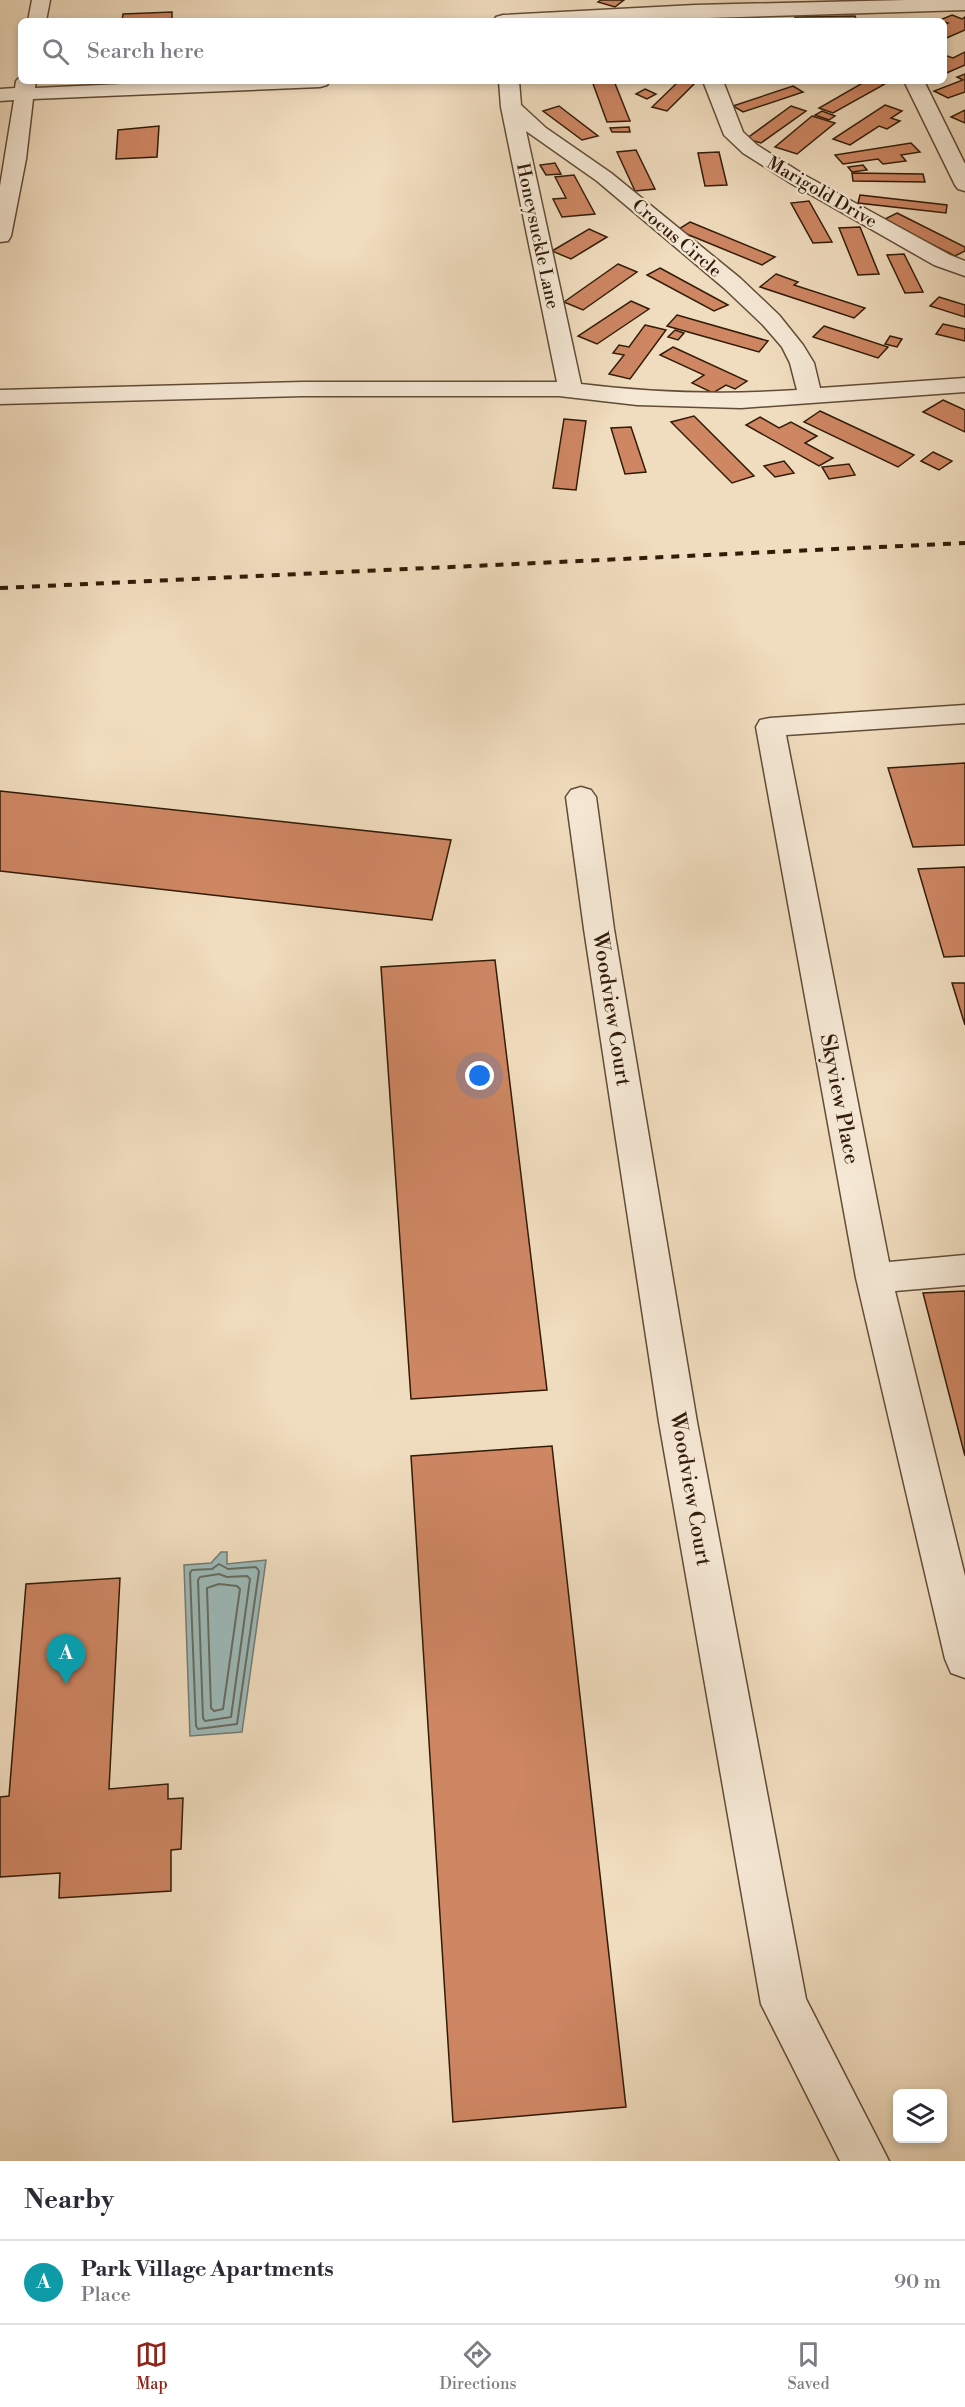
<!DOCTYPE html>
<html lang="en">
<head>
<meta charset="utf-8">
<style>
	:root { --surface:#fff; --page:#f7f7f7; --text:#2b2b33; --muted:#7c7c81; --line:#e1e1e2; --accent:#8f2418 }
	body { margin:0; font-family:"Libre Bodoni",serif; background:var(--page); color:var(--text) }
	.controls { position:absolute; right:18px; bottom:18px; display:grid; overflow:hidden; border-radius:9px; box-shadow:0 3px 9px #0003 }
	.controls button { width:54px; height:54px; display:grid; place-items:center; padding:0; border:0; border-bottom:2px solid var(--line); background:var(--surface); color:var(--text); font:30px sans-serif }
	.you { position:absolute; left:480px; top:1076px; width:21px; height:21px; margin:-15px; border:4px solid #fff; border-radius:50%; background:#1a73e8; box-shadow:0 0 0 9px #1a73e833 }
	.badge { display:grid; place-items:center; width:39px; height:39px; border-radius:50%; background:var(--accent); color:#fff; font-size:20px; font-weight:700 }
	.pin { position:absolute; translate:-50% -50px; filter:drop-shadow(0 2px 3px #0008) }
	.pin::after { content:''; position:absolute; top:32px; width:21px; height:18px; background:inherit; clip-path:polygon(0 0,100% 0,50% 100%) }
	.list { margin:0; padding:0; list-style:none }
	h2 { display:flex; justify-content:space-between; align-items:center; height:78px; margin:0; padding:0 24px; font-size:26px }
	h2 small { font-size:20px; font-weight:400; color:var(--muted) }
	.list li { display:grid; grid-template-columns:39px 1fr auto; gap:18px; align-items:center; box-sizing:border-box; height:84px; padding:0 24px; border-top:2px solid var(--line) }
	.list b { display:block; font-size:22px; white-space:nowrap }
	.list p { margin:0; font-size:20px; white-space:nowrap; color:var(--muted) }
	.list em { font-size:20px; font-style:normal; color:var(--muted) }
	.icon { flex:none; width:33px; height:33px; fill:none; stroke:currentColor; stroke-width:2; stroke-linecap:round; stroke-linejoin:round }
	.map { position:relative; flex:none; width:965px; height:2161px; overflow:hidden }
	.search { position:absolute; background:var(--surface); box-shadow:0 3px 9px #0003; left:18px; right:18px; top:18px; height:66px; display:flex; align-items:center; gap:15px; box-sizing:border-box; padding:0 21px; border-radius:9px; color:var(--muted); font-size:22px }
	.sheet { height:162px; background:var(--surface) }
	nav { display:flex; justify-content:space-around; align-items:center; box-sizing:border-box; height:84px; border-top:2px solid var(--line); background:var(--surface); font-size:16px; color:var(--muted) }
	nav a { display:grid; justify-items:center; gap:3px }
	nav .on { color:var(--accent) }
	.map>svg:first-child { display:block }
	.water { fill:#9cbab9; stroke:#727b72; stroke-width:1.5 }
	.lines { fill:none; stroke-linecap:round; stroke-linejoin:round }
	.shore { stroke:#676b60; stroke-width:2 }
	.building { fill:#ce8663; stroke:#321c08; stroke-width:1.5 }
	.minor-casing { stroke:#624c36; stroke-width:3 }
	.minor { fill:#f5e8d5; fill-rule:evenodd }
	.rail { stroke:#321c08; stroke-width:4; stroke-dasharray:8 8; stroke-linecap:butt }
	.labels { text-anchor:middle; stroke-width:4.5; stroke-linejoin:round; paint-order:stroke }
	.far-street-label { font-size:18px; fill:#321c08; stroke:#f5e8d5 }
	.street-label { font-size:21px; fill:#321c08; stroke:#f5e8d5 }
</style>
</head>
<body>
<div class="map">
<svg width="965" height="2161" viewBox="0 0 965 2161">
	<rect width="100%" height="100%" fill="#f0dcbe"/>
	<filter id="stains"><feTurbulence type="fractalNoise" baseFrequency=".00333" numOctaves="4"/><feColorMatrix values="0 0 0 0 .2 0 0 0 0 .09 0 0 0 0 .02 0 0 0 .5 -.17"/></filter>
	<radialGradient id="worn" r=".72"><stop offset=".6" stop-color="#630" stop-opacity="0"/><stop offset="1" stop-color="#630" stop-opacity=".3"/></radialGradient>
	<path class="water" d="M221 1552H227V1564L266 1560 242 1732 190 1736 184 1565 211 1563Z"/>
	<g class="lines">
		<g class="shore">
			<path d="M219 1564 228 1569 256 1567 259 1571 237 1724 198 1729 196 1726 190 1573 192 1570 212 1569Z"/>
			<path d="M219 1574 227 1577 247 1576 250 1579 231 1717 205 1721 203 1718 198 1580 200 1577Z"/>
			<path d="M219 1584 237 1586 240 1589 223 1709 214 1711 211 1708 207 1588Z"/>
		</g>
	</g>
	<g class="building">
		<path d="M601 0H624L615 7 598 2Z"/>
		<path d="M172 12V21H122L123 14Z"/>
		<path d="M952 15 962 19 965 17V30L944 39V25L948 23 940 20Z"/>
		<path d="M855 16 857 21H796L795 17Z"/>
		<path d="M965 52V65L944 74V55L953 58Z"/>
		<path d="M965 74V92L948 98 934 91 963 80 957 77Z"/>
		<path d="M592 81H614L630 121 607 122Z"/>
		<path d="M679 81 695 83 667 111 652 107Z"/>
		<path d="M866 81 885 84 833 113 819 108Z"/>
		<path d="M793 86 803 92 743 112 733 106Z"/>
		<path d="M645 89 656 94 647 99 636 94Z"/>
		<path d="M885 105 902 111 891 118 900 121 887 129 879 126 850 145 833 139Z"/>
		<path d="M559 106 598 136 582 140 543 111Z"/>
		<path d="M791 106 806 111 761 143 746 139Z"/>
		<path d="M965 110V123L951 117Z"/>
		<path d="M822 111 835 116 829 120 815 115Z"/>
		<path d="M812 116 835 123 797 154 775 147Z"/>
		<path d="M159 126 157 157 116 159 118 130Z"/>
		<path d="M629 127 630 132H612L610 128Z"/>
		<path d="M911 143 920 152 901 155 906 161 883 164 878 159 843 164 835 155Z"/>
		<path d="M636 150 655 189 635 191 617 152Z"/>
		<path d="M719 152 727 185 705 186 698 153Z"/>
		<path d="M555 163 561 174 546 175 540 165Z"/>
		<path d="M863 165 867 170 852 172 848 167Z"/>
		<path d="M852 173 923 174 925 182 853 181Z"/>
		<path d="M574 175 595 214 562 217 553 199 566 198 555 177Z"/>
		<path d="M860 195 947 205 946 213 858 203Z"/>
		<path d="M809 201 832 242 813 243 791 203Z"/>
		<path d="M897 213 965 247V251L955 256 883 220Z"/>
		<path d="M690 222 775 257 762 265 677 230Z"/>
		<path d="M860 227 879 274 858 275 839 228Z"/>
		<path d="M589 229 607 237 571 259 552 251Z"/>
		<path d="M904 254 923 292 905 293 887 255Z"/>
		<path d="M618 264 637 272 583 310 564 302Z"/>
		<path d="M660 268 728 305 714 311 647 275Z"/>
		<path d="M776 274 798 282 794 285 865 308 854 318 760 287Z"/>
		<path d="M939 297 965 305V317L930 306Z"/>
		<path d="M631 301 649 309 597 344 578 336Z"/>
		<path d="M677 315 768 341 759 352 667 326Z"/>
		<path d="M943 324 965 329V341L936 334Z"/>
		<path d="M645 325 666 330 630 379 609 374 624 355 613 353 619 345 629 347Z"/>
		<path d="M824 326 888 347 878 358 813 337Z"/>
		<path d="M675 330 684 333 678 340 668 337Z"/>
		<path d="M890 336 902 339 897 347 885 344Z"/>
		<path d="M673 347 747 381 735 389 726 385 713 393 692 383 704 375 660 355Z"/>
		<path d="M943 400 965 410V432L923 412Z"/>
		<path d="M820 411 914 455 898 467 804 422Z"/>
		<path d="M694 416 754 476 732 483 671 422Z"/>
		<path d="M760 417 779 428 791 422 817 436 805 443 833 458 819 466 746 425Z"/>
		<path d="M564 419 586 421 576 490 553 488Z"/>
		<path d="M631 427 646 472 625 474 611 428Z"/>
		<path d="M933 452 952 461 939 470 921 461Z"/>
		<path d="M784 461 794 473 775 477 764 466Z"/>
		<path d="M849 464 855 475 829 479 822 467Z"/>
		<path d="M965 763V845L913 847 888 768Z"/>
		<path d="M0 791 451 840 432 920 0 871Z"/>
		<path d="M965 867V956L944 957 918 869Z"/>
		<path d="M495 960 547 1390 411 1399 381 967Z"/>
		<path d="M952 983H965V1025Z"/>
		<path d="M965 1291V1456L923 1293Z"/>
		<path d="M552 1446 626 2107 453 2122 411 1456Z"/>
		<path d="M120 1578 109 1789 168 1784V1799L183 1798 181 1849 171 1850V1891L59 1898 60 1873 0 1877V1797L9 1796 26 1584Z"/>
	</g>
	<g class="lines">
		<defs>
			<g id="minor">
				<path d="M32 0H50L46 21H28Z"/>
				<path d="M907 0H965V10L610 21H494L496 17 503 15 695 5Z"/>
				<path d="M21 76V81H36L35 88 187 81H330L327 85 320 87 33 99 26 159 11 236 8 241 0 242V186L14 100 0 101V89L15 88 16 81Z"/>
				<path d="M499 81H519L521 105 546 128 611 173 740 278 779 315 803 345 814 363 820 388 965 378V392L741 408 637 405 559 396H303L0 404V390L303 382H557L501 107ZM526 131 597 181 724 288 763 325 782 347 790 363 797 390C724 395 653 393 581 384Z"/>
				<path d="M703 81H723L743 132 757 145 806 176 950 255 965 261V276L934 265 792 184 743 153 724 135Z"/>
				<path d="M904 81H924L965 164V191L958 189 955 185Z"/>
				<path d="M965 705V723L786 735 889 1262 965 1255V1285L895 1291 965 1576V1678L951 1673 945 1659 856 1278 756 727 760 720 770 718Z"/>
				<path d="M581 787 591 790 596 797 614 929 697 1422 806 1999 889 2161H840L761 2004 659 1422 584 929 566 797 571 790Z"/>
			</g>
		</defs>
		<use href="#minor" class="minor-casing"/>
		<use href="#minor" class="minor"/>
		<path class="rail" d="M0 588 965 543"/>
	</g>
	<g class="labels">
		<g class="far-street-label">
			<text transform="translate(822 192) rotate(30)" y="6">Marigold Drive</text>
			<text transform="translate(538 236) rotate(78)" y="6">Honeysuckle Lane</text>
			<text transform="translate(677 238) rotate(40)" y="6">Crocus Circle</text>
		</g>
		<g class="street-label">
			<text transform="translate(612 1009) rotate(81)" y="7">Woodview Court</text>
			<text transform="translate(840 1099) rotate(79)" y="7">Skyview Place</text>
			<text transform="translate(691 1489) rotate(80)" y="7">Woodview Court</text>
		</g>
	</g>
	<rect width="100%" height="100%" filter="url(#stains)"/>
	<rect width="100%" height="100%" fill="url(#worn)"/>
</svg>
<div class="controls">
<button><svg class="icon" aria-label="layers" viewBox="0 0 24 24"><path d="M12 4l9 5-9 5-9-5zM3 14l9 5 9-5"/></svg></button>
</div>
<div class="you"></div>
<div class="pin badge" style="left:66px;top:1684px;background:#0f9aa8">A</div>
<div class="search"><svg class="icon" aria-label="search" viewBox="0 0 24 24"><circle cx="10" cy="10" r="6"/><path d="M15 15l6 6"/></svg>Search here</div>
</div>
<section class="sheet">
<h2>Nearby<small></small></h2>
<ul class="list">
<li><span class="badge" style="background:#0f9aa8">A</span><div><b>Park Village Apartments</b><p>Place</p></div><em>90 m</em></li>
</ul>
</section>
<nav>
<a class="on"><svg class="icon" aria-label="map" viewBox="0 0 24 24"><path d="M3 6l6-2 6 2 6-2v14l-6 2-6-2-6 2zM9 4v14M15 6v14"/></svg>Map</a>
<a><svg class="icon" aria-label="directions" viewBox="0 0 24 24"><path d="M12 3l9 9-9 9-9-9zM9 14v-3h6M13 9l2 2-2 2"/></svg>Directions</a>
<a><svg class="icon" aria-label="saved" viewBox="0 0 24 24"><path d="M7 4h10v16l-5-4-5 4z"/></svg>Saved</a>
</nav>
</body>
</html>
